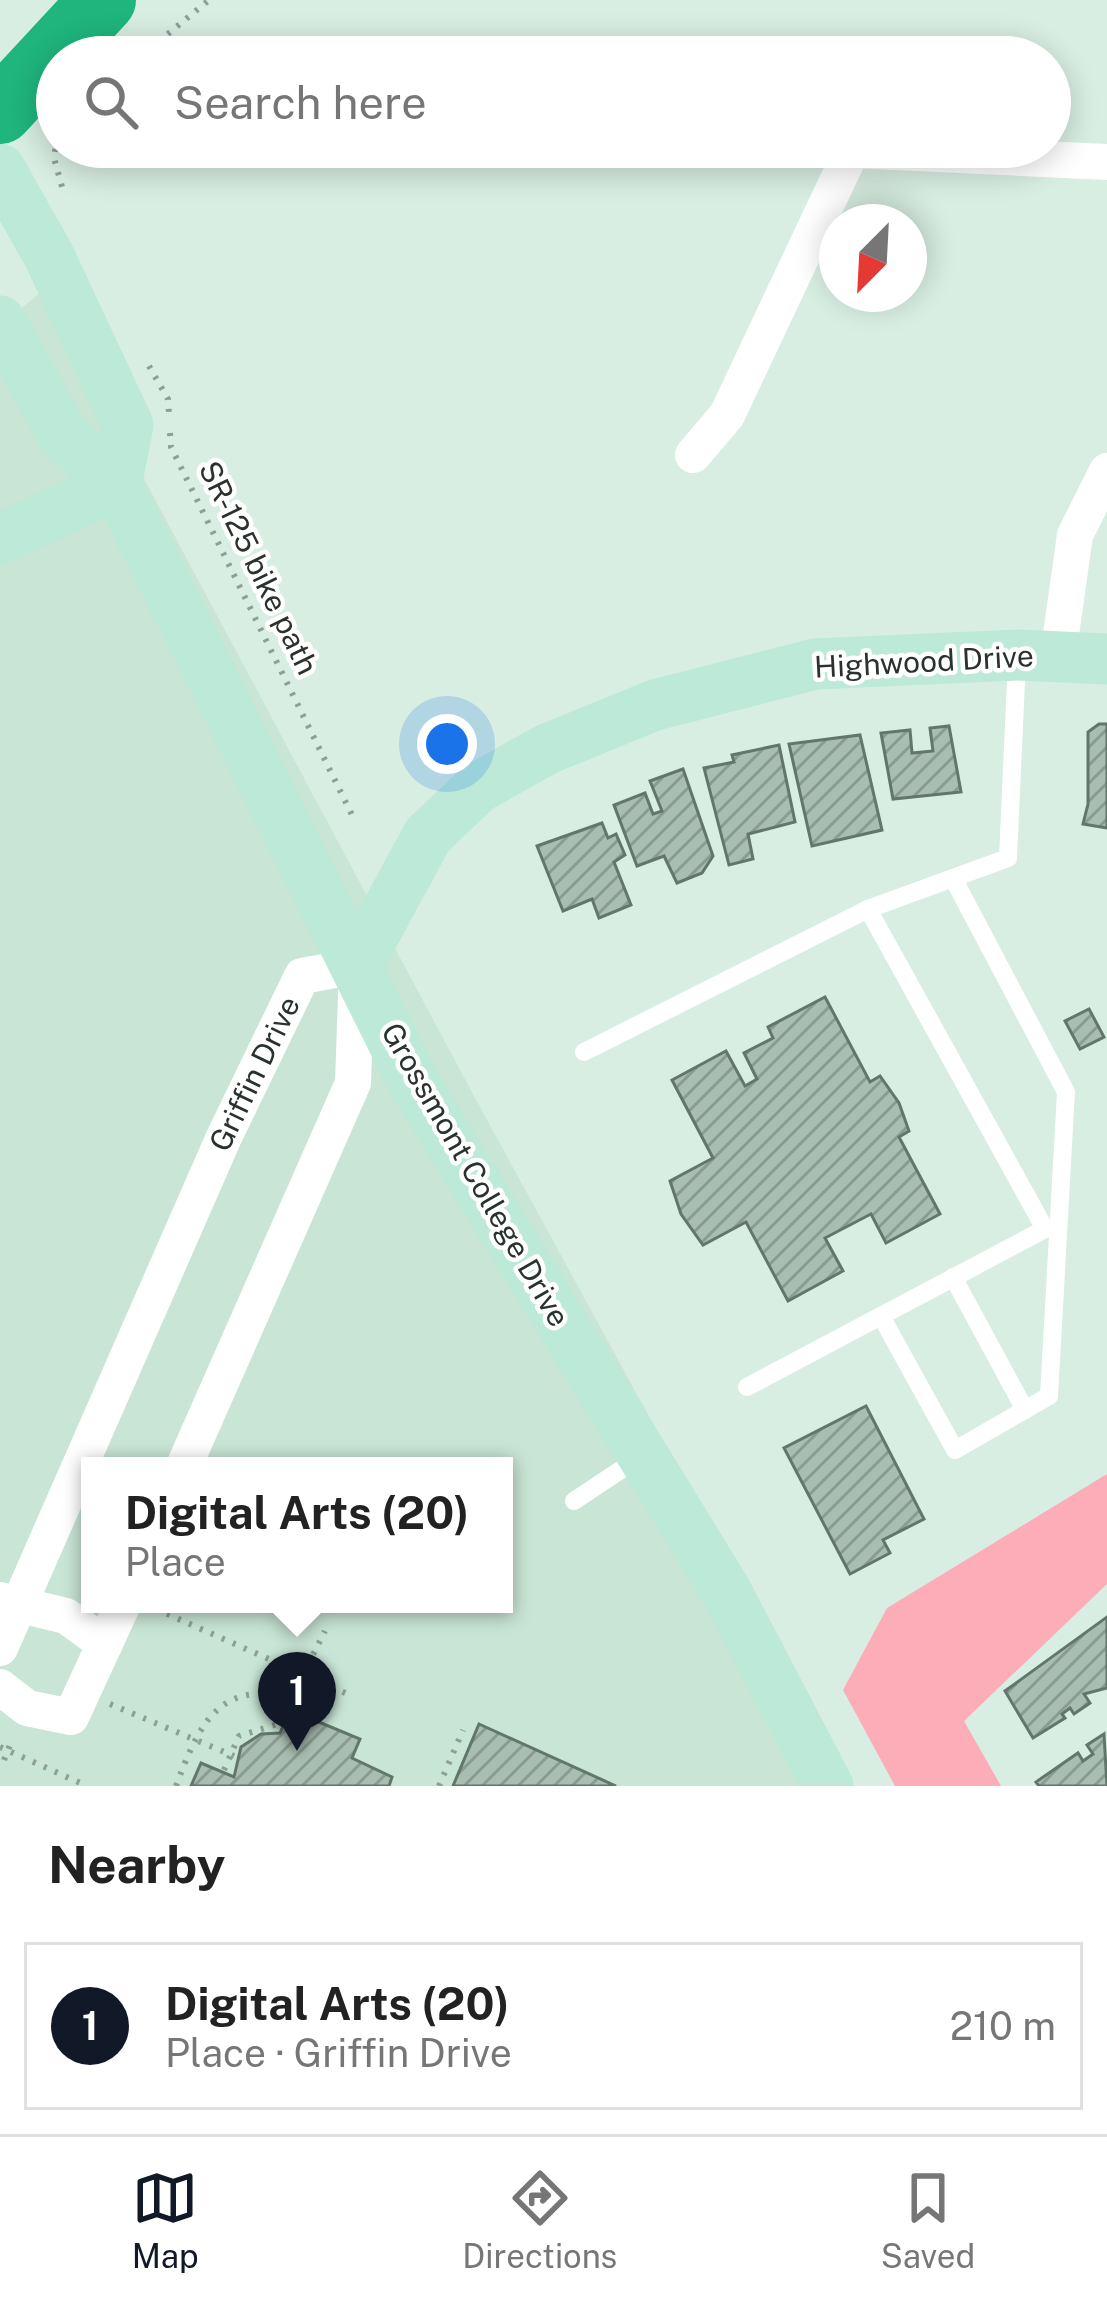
<!DOCTYPE html>
<html lang="en">
<head>
<meta charset="utf-8">
<style>
	:root { --surface:#fff; --page:#f2f2f2; --text:#222; --muted:#767676; --line:#e0e0e0; --accent:#111827 }
	body { margin:0; font-family:"Public Sans",sans-serif; background:var(--page); color:var(--text) }
	.compass { position:absolute; left:819px; top:204px; width:108px; height:108px; border-radius:50%; background:var(--surface); box-shadow:0 6px 30px #0003; rotate:204deg }
	.you { position:absolute; left:447px; top:744px; width:42px; height:42px; margin:-30px; border:9px solid #fff; border-radius:50%; background:#1a73e8; box-shadow:0 0 0 18px #1a73e833 }
	.badge { display:grid; place-items:center; width:78px; height:78px; border-radius:50%; background:var(--accent); color:#fff; font-size:39px; font-weight:700 }
	.pin { position:absolute; translate:-50% -99px; filter:drop-shadow(0 3px 6px #0008) }
	.pin::after { content:''; position:absolute; top:63px; width:42px; height:36px; background:inherit; clip-path:polygon(0 0,100% 0,50% 100%) }
	.popup { position:absolute; left:81px; top:1457px; width:432px; height:156px; box-sizing:border-box; display:grid; place-content:center; border-radius:0px; background:var(--surface); filter:drop-shadow(0 3px 9px #0005); font-size:39px; white-space:nowrap; color:var(--muted) }
	.popup b { font-size:45px; color:var(--text) }
	.popup::after { content:''; position:absolute; left:50%; top:100%; margin-left:-24px; border:24px solid transparent; border-top-color:var(--surface) }
	.list { margin:0; padding:0; list-style:none }
	h2 { display:flex; justify-content:space-between; align-items:center; height:156px; margin:0; padding:0 48px; font-size:51px }
	h2 small { font-size:39px; font-weight:400; color:var(--muted) }
	.list li { display:grid; grid-template-columns:78px 1fr auto; gap:36px; align-items:center; box-sizing:border-box; height:168px; margin:0 24px 24px; padding:0 24px; border:3px solid var(--line); border-radius:0px }
	.list b { display:block; font-size:45px; white-space:nowrap }
	.list p { margin:0; font-size:39px; white-space:nowrap; color:var(--muted) }
	.list em { font-size:39px; font-style:normal; color:var(--muted) }
	.icon { flex:none; width:66px; height:66px; fill:none; stroke:currentColor; stroke-width:2; stroke-linecap:round; stroke-linejoin:round }
	.map { position:relative; flex:none; width:1107px; height:1786px; overflow:hidden }
	.search { position:absolute; background:var(--surface); box-shadow:0 6px 30px #0003; left:36px; right:36px; top:36px; height:132px; display:flex; align-items:center; gap:30px; box-sizing:border-box; padding:0 42px; border-radius:66px; color:var(--muted); font-size:45px }
	.sheet { height:348px; background:var(--surface) }
	nav { display:flex; justify-content:space-around; align-items:center; box-sizing:border-box; height:168px; border-top:3px solid var(--line); background:var(--surface); font-size:33px; color:var(--muted) }
	nav a { display:grid; justify-items:center; gap:6px }
	nav .on { color:var(--accent) }
	.map>svg:first-child { display:block }
	.built { fill:#c8e5d5; fill-rule:evenodd }
	.grass { fill:#fcadb7 }
	.building { fill:url(#building-hatch); stroke:#62766b; stroke-width:3 }
	.lines { fill:none; stroke-linecap:round; stroke-linejoin:round }
	.path { stroke:#8e9f96; stroke-width:6; stroke-dasharray:3 9; stroke-linecap:butt }
	.lane { stroke:#fff; stroke-width:18 }
	.street { stroke:#fff; stroke-width:36 }
	.secondary { stroke:#bce9d8; stroke-width:51 }
	.highway { stroke:#1fb57c; stroke-width:66 }
	.labels { text-anchor:middle; stroke-width:9; stroke-linejoin:round; paint-order:stroke }
	.street-label { font-size:30px; fill:#29322d; stroke:#fff }
</style>
</head>
<body>
<div class="map">
<svg width="1107" height="1786" viewBox="0 0 1107 1786">
	<defs>
		<pattern id="building-hatch" width="6" height="6" patternUnits="userSpaceOnUse" patternTransform="scale(3)"><rect width="6" height="6" fill="#a9beb2"/><path d="M-1 1l2-2M0 6l6-6M5 7l2-2" fill="none" stroke="#8a9b91"/></pattern>
	</defs>
	<rect width="100%" height="100%" fill="#d8eee2"/>
	<path class="built" d="M43 290 474 1096 851 1786H0V327ZM90 1466H504V1604H90Z"/>
	<path class="grass" d="M1107 1474V1584L964 1721 1001 1786H895L843 1690 887 1608Z"/>
	<g class="building">
		<path d="M1099 724H1107V828L1083 824 1088 804V732Z"/>
		<path d="M949 726 961 792 893 799 881 733 910 730 912 753 933 751 930 728Z"/>
		<path d="M860 735 882 830 812 846 789 744Z"/>
		<path d="M779 745 795 822 748 834 753 859 729 865 704 768 734 762 732 755Z"/>
		<path d="M683 769 713 856 702 873 677 883 664 856 637 866 614 805 645 793 653 814 662 811 650 781Z"/>
		<path d="M602 823 608 838 616 834 625 855 614 862 631 905 599 918 592 899 563 911 537 846Z"/>
		<path d="M825 997 870 1082 880 1076 899 1103 909 1131 899 1137 940 1214 886 1243 871 1214 825 1238 843 1271 788 1301 746 1222 703 1245 681 1214 670 1181 713 1158 672 1080 726 1051 745 1086 757 1079 744 1053 773 1038 768 1027Z"/>
		<path d="M1089 1009 1104 1037 1080 1049 1065 1021Z"/>
		<path d="M866 1406 924 1519 883 1540 890 1553 850 1574 784 1448Z"/>
		<path d="M1107 1617V1688L1084 1694 1090 1703 1074 1714 1070 1708 1062 1714 1065 1718 1033 1738 1005 1691Z"/>
		<path d="M290 1710 360 1739 352 1758 392 1777 389 1786H191L201 1763 234 1777 241 1747 261 1734 280 1733Z"/>
		<path d="M479 1724 616 1786H453Z"/>
		<path d="M1104 1734 1107 1786H1039L1036 1782 1078 1753 1083 1761 1093 1754 1087 1745Z"/>
	</g>
	<g class="lines">
		<g class="path">
			<path d="M140 57 209 0"/>
			<path d="M57 137 54 158 64 194"/>
			<path d="M149 366 168 399 169 414"/>
			<path d="M170 433 171 447 354 819"/>
			<path d="M156 1609 350 1695"/>
			<path d="M110 1704 234 1756"/>
			<path d="M0 1747 87 1786"/>
			<path d="M4 1760 12 1740"/>
			<path d="M224 1770 239 1736 278 1724 325 1631"/>
			<path d="M176 1786C198 1727 218 1679 291 1698"/>
			<path d="M439 1786 463 1730"/>
		</g>
		<g class="lane">
			<path d="M584 1052 868 909"/>
			<path d="M953 1277 1025 1410"/>
			<path d="M881 1316 955 1450 1049 1396 1066 1092 953 878"/>
			<path d="M747 1387 1045 1229 868 909 1008 858 1017 659"/>
			<path d="M574 1501 640 1457"/>
		</g>
		<g class="street">
			<path d="M693 455 727 415 852 150 1107 162"/>
			<path d="M1058 656 1075 535 1107 471"/>
			<path d="M0 1600 66 1616 105 1644"/>
			<path d="M0 1648 224 1137 302 976 357 966 353 1083 184 1466"/>
			<path d="M0 1687 27 1708 71 1717 123 1604"/>
		</g>
		<g class="secondary">
			<path d="M0 169 49 256 128 425 116 485"/>
			<path d="M0 321 62 433 116 485 410 1076 726 1591 828 1786"/>
			<path d="M0 539 116 485"/>
			<path d="M357 966 428 835 479 787 547 749 655 705 815 664 1018 655 1107 659"/>
		</g>
		<path class="highway" d="M0 111 103 0"/>
	</g>
	<g class="labels">
		<g class="street-label">
			<text transform="translate(258 568) rotate(64)" y="10">SR-125 bike path</text>
			<text transform="translate(924 662) rotate(-3)" y="10">Highwood Drive</text>
			<text transform="translate(255 1074) rotate(-64)" y="10">Griffin Drive</text>
			<text transform="translate(475 1175) rotate(60)" y="10">Grossmont College Drive</text>
		</g>
	</g>
</svg>
<svg class="compass" viewBox="-18 -18 36 36"><path d="M0-13l5 13h-10z" fill="#e53935"/><path d="M0 13l5-13h-10z" fill="#767676"/></svg>
<div class="you"></div>
<div class="pin badge" style="left:297px;top:1751px">1</div>
<div class="popup"><b>Digital Arts (20)</b>Place</div>
<div class="search"><svg class="icon" aria-label="search" viewBox="0 0 24 24"><circle cx="10" cy="10" r="6"/><path d="M15 15l6 6"/></svg>Search here</div>
</div>
<section class="sheet">
<h2>Nearby<small></small></h2>
<ul class="list">
<li><span class="badge">1</span><div><b>Digital Arts (20)</b><p>Place · Griffin Drive</p></div><em>210 m</em></li>
</ul>
</section>
<nav>
<a class="on"><svg class="icon" aria-label="map" viewBox="0 0 24 24"><path d="M3 6l6-2 6 2 6-2v14l-6 2-6-2-6 2zM9 4v14M15 6v14"/></svg>Map</a>
<a><svg class="icon" aria-label="directions" viewBox="0 0 24 24"><path d="M12 3l9 9-9 9-9-9zM9 14v-3h6M13 9l2 2-2 2"/></svg>Directions</a>
<a><svg class="icon" aria-label="saved" viewBox="0 0 24 24"><path d="M7 4h10v16l-5-4-5 4z"/></svg>Saved</a>
</nav>
</body>
</html>
